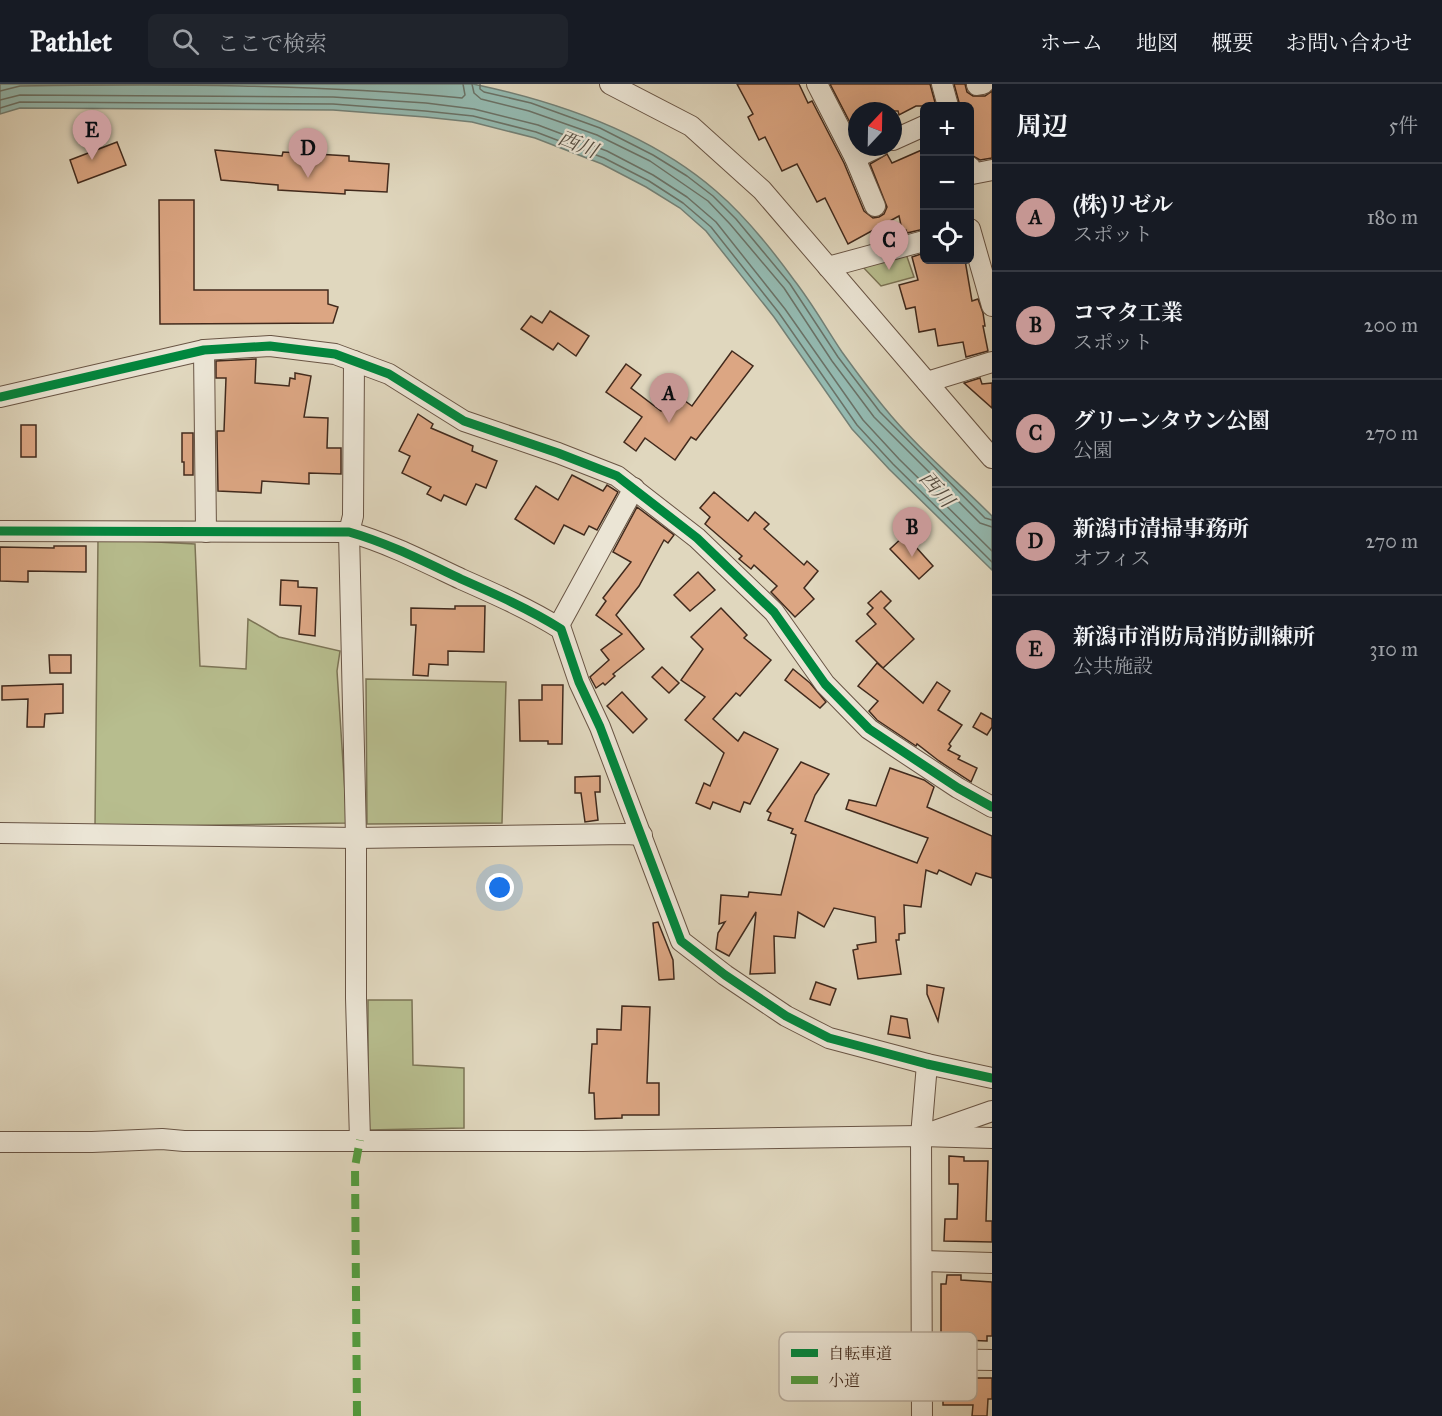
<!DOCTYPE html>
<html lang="ja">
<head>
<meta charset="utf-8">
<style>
	:root { --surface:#171b24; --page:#20242c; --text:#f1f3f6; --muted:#9ea1a6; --line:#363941; --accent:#c59692 }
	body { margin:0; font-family:"IM FELL Great Primer","Noto Serif JP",serif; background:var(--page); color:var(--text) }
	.controls { position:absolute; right:18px; top:18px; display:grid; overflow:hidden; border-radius:9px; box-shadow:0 6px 24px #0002 }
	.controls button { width:54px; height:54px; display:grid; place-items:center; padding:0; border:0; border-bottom:2px solid var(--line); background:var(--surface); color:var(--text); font:30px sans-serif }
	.compass { position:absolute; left:848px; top:18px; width:54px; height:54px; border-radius:50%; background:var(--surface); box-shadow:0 6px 24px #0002; rotate:22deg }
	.you { position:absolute; left:500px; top:804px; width:21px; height:21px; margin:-15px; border:4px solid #fff; border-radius:50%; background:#1a73e8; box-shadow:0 0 0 9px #1a73e833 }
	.badge { display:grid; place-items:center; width:39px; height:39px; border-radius:50%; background:var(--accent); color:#111; font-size:20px; font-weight:700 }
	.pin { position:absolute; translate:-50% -50px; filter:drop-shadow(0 2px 3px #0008) }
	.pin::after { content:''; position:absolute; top:32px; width:21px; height:18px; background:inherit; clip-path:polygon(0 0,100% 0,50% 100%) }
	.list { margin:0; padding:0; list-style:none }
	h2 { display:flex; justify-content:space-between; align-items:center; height:78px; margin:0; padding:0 24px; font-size:26px }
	h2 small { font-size:20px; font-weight:400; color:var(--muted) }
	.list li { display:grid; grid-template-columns:39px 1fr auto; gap:18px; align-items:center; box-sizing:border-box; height:108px; padding:0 24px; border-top:2px solid var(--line) }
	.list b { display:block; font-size:22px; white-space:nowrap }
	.list p { margin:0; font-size:20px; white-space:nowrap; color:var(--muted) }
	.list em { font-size:20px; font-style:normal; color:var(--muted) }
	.icon { flex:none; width:33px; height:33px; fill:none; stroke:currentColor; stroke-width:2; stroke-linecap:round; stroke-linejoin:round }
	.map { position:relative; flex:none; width:992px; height:1332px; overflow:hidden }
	header { display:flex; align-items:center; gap:36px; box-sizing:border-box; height:84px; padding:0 30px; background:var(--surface); border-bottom:2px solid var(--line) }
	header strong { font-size:28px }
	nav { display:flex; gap:33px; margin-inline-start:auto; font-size:21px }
	.search { width:420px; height:54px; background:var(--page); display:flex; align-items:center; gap:15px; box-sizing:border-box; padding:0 21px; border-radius:9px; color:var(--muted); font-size:22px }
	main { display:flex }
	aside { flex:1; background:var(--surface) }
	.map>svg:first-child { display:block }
	.green { fill:#b7bd8e; stroke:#7c7456; stroke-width:1.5 }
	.water { fill:#94bab1; stroke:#738076; stroke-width:1.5 }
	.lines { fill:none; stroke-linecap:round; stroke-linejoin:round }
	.shore { stroke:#6a7267; stroke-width:1.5 }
	.building { fill:#dca683; stroke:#412a1d; stroke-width:1.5 }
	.minor-casing { stroke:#695545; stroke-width:22 }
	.minor { stroke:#ebe5d5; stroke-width:20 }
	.quiet { stroke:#539c3f; stroke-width:8; stroke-dasharray:15 8; stroke-linecap:butt }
	.cycleway-casing { stroke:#ebe5d5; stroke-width:13 }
	.cycleway { stroke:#00873e; stroke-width:9 }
	.labels { text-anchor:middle; stroke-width:4.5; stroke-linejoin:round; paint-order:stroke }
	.water-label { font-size:20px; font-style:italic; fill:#564e42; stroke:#ebe5d5 }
	.key { fill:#ebe5d5; stroke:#b8ad9e; stroke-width:1.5 }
	.key-label { font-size:16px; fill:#412a1d }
</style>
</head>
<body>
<header>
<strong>Pathlet</strong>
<div class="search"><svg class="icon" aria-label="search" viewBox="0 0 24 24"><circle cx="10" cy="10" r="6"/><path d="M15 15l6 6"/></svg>ここで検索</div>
<nav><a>ホーム</a><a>地図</a><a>概要</a><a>お問い合わせ</a></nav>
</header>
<main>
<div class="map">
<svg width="992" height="1332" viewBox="0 0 992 1332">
	<rect width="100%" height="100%" fill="#e0d7be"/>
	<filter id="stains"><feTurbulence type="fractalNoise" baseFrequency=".00333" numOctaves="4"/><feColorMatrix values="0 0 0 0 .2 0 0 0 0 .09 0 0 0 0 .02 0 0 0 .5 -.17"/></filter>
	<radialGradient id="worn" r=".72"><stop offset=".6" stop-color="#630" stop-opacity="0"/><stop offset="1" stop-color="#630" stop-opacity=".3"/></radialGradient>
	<g class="green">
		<path d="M905 167 914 193 881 202 860 180Z"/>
		<path d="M98 455 195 460 200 582 246 585 248 535 279 553 340 567 337 587 347 739 95 743Z"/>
		<path d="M366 595 506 598 502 739 367 740Z"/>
		<path d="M368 916H412L413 981 464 984V1044L368 1046Z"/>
	</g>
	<path class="water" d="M0 0H473C559 18 649 49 716 107 743 130 773 167 794 196 812 219 826 244 842 268 855 286 869 305 883 322 915 362 956 396 992 432V486L889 385 852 345 774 233 706 147 680 124 646 103 602 80 535 54 472 38 425 33 333 26 20 24 0 30Z"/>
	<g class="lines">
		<g class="shore">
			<path d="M472 0 474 9 481 15 529 27 597 51 650 77 708 117 730 140 784 204 832 277 874 333 980 439 992 443"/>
			<path d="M480 0V5L484 8 531 19 600 44 653 71 687 92 713 112 736 135 790 200 838 273 880 328 985 434 992 436"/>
			<path d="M0 7 20 2C167 0 315 0 462 14L465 11 463 0"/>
			<path d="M0 16 20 11 333 13 426 19 474 25 538 41 607 67 653 91 687 113 716 138 785 225 863 336 899 375 992 467"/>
			<path d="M0 24 20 18 333 20 425 27 473 32 536 48 604 74 649 97 683 119 711 143 779 229 857 341 893 380 992 478"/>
		</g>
	</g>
	<g class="building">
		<path d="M737 0H799L808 19 812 17 844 79 864 127 873 134 879 133 884 130 887 123 870 80 887 70 892 79 924 65V145L907 149 906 146H902L899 132 848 160 825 114 817 118 797 80 782 87 765 53 759 56 748 33 753 30Z"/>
		<path d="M830 0H930L936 22H916L899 31 898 27H857V52Z"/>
		<path d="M954 0H965L967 8 973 12H985L992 7V74L980 76 971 71 969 22H960Z"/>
		<path d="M117 58 126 81 78 99 70 76Z"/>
		<path d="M215 66 282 72 283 68 349 72V77L389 80 387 108 345 106V110L278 106V101L221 96Z"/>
		<path d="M159 116H194V206H328V220L338 223 333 239 160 240Z"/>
		<path d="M924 169V176H965L972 217 978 215 983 229 985 242H983L988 267 966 273 963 258 938 262 935 245 919 248 915 223 906 225 899 201 918 196 912 173Z"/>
		<path d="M550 227 589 252 576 272 558 259 553 266 521 245 531 232 542 239Z"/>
		<path d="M732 267 753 282 696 356 691 353 675 376 645 354 636 367 624 358 642 333 606 308 626 280 641 291 631 304 661 327 674 309 692 322Z"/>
		<path d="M256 275 255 299 289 302 290 294 295 295V289L311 292 304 333 328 334 327 364H341V390L309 389V400L262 397 261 409 218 407 217 350V347H224L226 294H216V277Z"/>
		<path d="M980 294 982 300 992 299V324L964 299Z"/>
		<path d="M418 330 433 340 431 344 473 362 472 367 497 377 486 404 476 400 466 421 444 411 441 417 427 410 431 403 402 389 410 372 399 367Z"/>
		<rect x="21" y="341" width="15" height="32"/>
		<path d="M182 349H193V391H184V378H182Z"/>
		<path d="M572 391 603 407 607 401 618 408 597 446 589 442 584 451 564 441 554 460 515 435 536 402 558 416Z"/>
		<path d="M714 408 748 437 755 428 769 440 764 445 804 481 807 477 818 487 804 504 814 515 795 533 771 508 777 502 754 481 751 485 739 475 742 472 705 440 710 433 700 424Z"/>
		<path d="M637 423 674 451 668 459 664 456 639 502 616 531 644 565 613 590 615 592 605 601 603 599 596 604 590 593 609 576 601 566 622 550 596 531 606 517 603 514 631 478 613 468Z"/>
		<path d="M905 451 933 482 919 495 890 465Z"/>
		<path d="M54 462H86V488L28 487V498L0 497V463L54 464Z"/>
		<path d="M698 488 715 506 690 527 674 511Z"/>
		<path d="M281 496 298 497V503L317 504 315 552 299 550 301 522 280 521Z"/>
		<path d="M881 507 891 517 884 524 914 555 883 584 856 557 876 540 867 530 873 524 868 519Z"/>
		<path d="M455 522H485L484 568 448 567V581L429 580 428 592 413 591 416 541H411V524L455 525Z"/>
		<path d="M721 524 747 551 744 554 771 576 740 612 736 609 713 635 738 657 744 648 778 665 750 720 744 718 740 728 713 718 710 725 696 719 704 699 710 702 724 669 685 636 705 613 681 596 703 565 691 553Z"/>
		<path d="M49 571H71V589H50Z"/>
		<path d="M877 579 923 619 937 598 950 607 938 626 962 641 949 660 951 662 948 666 960 672 958 675 977 684 971 698 939 677 917 660 916 662 877 636 869 627 878 617 858 602Z"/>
		<path d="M662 583 679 599 669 609 652 593Z"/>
		<path d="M793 585 810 599 826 618 820 624 785 596Z"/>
		<path d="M63 600V629L45 630 44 643H27L28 615 2 616V602Z"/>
		<path d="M542 601H563L562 660H548V657H520L519 616H542Z"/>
		<path d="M622 608 647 635 633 649 607 622Z"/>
		<path d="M981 629 992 635V643L987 651 973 643Z"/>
		<path d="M801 678 829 690 815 711 805 737 917 779 928 754 846 725 849 716 876 722 890 684 924 696 934 703 927 723 992 752V794L976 789 971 801 939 786 937 790 926 786 921 823 904 821 905 849 899 850V856H896L901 890 858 895 853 866 858 865 857 861 876 858 875 833 834 824 824 843 798 828 795 854 774 852 775 889 750 890 756 828 729 872 716 865 718 849 725 838 719 840 721 811 748 813 749 808 781 811 796 751 791 749 793 745 768 736 771 729 767 727Z"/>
		<path d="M600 692V708H595L598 736 585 738 581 709H575V693Z"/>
		<path d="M658 838 673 876 674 895 659 896 653 839Z"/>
		<path d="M816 898 836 905 830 921 810 915Z"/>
		<path d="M927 901 944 904 938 937 927 910Z"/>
		<path d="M622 922 650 923 647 999H659V1031H622V1034L595 1035 594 1009H589L592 960H597V945L621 946Z"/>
		<path d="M891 932 907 935 910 954 888 950Z"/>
		<path d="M949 1072 964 1073V1077H988L986 1137H992V1158L944 1157 945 1135H957L958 1100H949Z"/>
		<path d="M947 1191H961V1196L992 1198V1252H987V1257L963 1256V1251H941V1200H946Z"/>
		<path d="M973 1294H992V1315H988L987 1332H972L973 1321H943V1295Z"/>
	</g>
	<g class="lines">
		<defs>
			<g id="minor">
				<path d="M610 0 691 42 762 106 992 374"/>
				<path d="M817 0 855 74 875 122"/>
				<path d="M942 0 948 22"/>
				<path d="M977 1 983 0"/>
				<path d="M893 56 924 42"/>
				<path d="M855 74 878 63"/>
				<path d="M970 83 972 90 992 86"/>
				<path d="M970 145 992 222"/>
				<path d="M828 183 924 157"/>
				<path d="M204 266 206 448"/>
				<path d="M354 277 353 432 349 448 356 754V914L360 1056"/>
				<path d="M927 298 992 278"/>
				<path d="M0 313 204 266 270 262 335 270 389 290 464 337 558 369 617 392 697 454 774 528 825 600 869 645 958 704 992 723"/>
				<path d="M0 447 349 448C388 459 425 478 461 495 495 510 529 525 561 545L579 598 600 643 681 857 725 891 786 932 829 954 927 980 992 994"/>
				<path d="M558 543 634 404"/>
				<path d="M0 749 356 754 626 750 642 751"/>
				<path d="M932 1048 992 1027"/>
				<path d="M0 1058H92L162 1055 184 1057H583L921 1052 992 1054"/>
				<path d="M923 1177 992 1179"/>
				<path d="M922 1275 992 1276"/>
				<path d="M922 1332 921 1052 927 980"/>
			</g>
		</defs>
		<use href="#minor" class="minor-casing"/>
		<use href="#minor" class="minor"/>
		<path class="quiet" d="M357 1332 355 1083 360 1056"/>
		<defs>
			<g id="cycleway">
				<path d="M0 313 204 266 270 262 335 270 389 290 464 337 558 369 617 392 697 454 774 528 825 600 869 645 958 704 992 723"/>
				<path d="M0 447 349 448C388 459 425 478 461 495 495 510 529 525 561 545L579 598 600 643 681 857 725 891 786 932 829 954 927 980 992 994"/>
			</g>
		</defs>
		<use href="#cycleway" class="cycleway-casing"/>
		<use href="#cycleway" class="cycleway"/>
	</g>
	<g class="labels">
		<g class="water-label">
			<text transform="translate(578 60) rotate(22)" y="7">西川</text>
			<text transform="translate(937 405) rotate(49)" y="7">西川</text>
		</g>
	</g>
	<rect x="779" y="1248" width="198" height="69" rx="9" class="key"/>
	<rect x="791" y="1265" width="27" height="8" fill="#00873e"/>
	<rect x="791" y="1292" width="27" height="8" fill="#539c3f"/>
	<g class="key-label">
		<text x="828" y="1275">自転車道</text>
		<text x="828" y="1302">小道</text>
	</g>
	<rect width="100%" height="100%" filter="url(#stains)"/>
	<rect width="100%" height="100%" fill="url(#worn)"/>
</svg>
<div class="controls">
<button>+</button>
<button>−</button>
<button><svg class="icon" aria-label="locate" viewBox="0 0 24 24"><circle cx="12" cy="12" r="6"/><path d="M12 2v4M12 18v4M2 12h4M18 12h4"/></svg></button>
</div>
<svg class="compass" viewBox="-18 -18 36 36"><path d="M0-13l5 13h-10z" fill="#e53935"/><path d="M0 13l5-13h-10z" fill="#9ea1a6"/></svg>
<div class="you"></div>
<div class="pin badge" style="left:669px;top:339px">A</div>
<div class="pin badge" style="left:912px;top:473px">B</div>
<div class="pin badge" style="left:889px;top:186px">C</div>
<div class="pin badge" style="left:308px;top:94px">D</div>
<div class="pin badge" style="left:92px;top:76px">E</div>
</div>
<aside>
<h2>周辺<small>5件</small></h2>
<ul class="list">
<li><span class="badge">A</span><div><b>(株)リゼル</b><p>スポット</p></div><em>180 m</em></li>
<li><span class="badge">B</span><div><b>コマタ工業</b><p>スポット</p></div><em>200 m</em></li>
<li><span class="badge">C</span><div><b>グリーンタウン公園</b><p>公園</p></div><em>270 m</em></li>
<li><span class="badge">D</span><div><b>新潟市清掃事務所</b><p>オフィス</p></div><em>270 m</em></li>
<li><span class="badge">E</span><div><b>新潟市消防局消防訓練所</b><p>公共施設</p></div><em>310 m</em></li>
</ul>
</aside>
</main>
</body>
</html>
